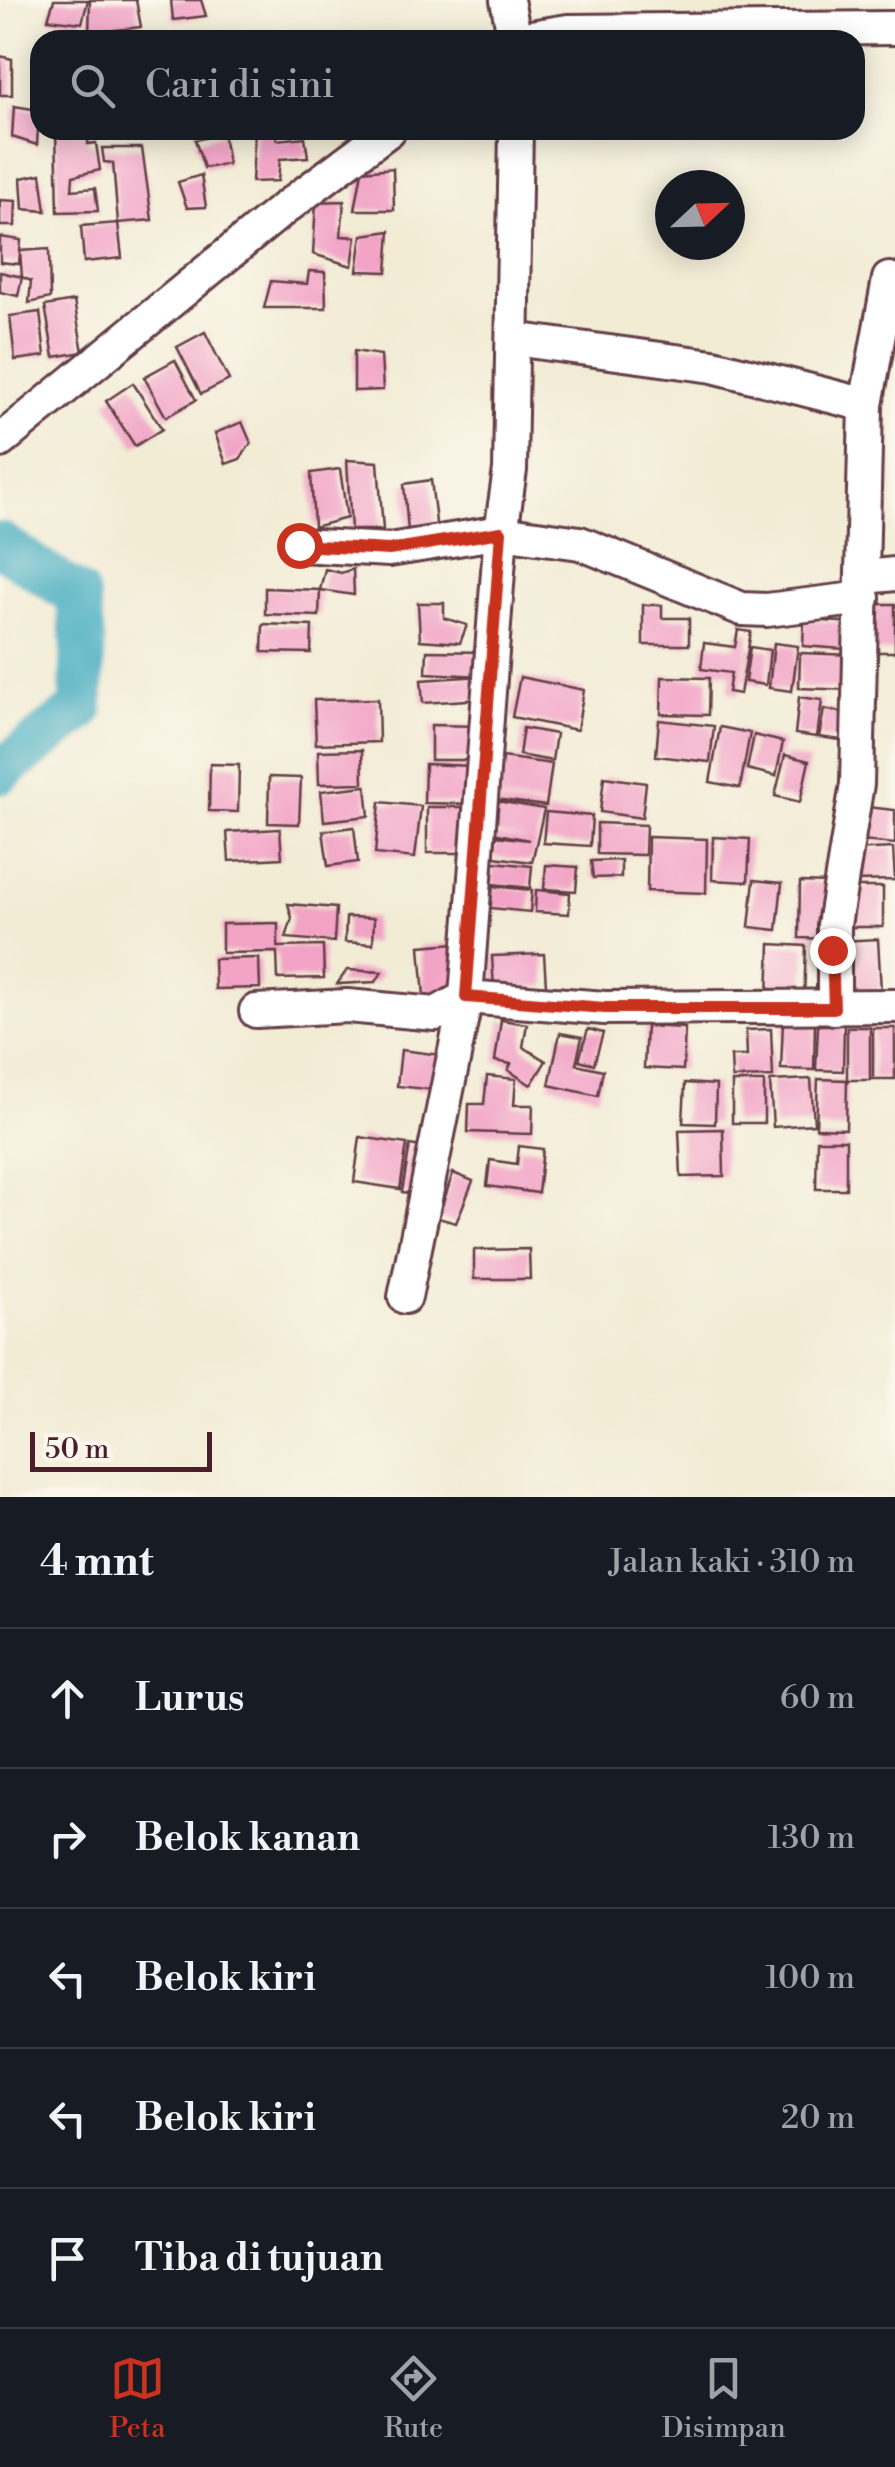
<!DOCTYPE html>
<html lang="id">
<head>
<meta charset="utf-8">
<style>
	:root { --surface:#171b24; --page:#20242c; --text:#f1f3f6; --muted:#9ea1a6; --line:#363941; --accent:#c8321e }
	body { margin:0; font-family:"Libre Bodoni",serif; background:var(--page); color:var(--text) }
	.compass { position:absolute; left:655px; top:170px; width:90px; height:90px; border-radius:50%; background:var(--surface); box-shadow:0 5px 25px #0003; rotate:68deg }
	.scale { position:absolute; left:30px; bottom:25px; width:182px; box-sizing:border-box; padding-left:10px; border:5px solid #4a1f2b; border-top:0; font-size:28px; line-height:35px; white-space:nowrap; color:#4a1f2b; -webkit-text-stroke:8px #fbf7ec; paint-order:stroke }
	.stop { position:absolute; width:30px; height:30px; margin:-22px; border:8px solid #c8321e; border-radius:50%; background:#fff }
	.stop.end { background:#c8321e; border-color:#fff; box-shadow:0 2px 10px #0008 }
	.list { margin:0; padding:0; list-style:none }
	h2 { display:flex; justify-content:space-between; align-items:center; height:130px; margin:0; padding:0 40px; font-size:42px }
	h2 small { font-size:32px; font-weight:400; color:var(--muted) }
	.list li { display:grid; grid-template-columns:65px 1fr auto; gap:30px; align-items:center; box-sizing:border-box; height:140px; padding:0 40px; border-top:2px solid var(--line) }
	.list b { display:block; font-size:38px; white-space:nowrap }
	.list em { font-size:32px; font-style:normal; color:var(--muted) }
	.icon { flex:none; width:55px; height:55px; fill:none; stroke:currentColor; stroke-width:2; stroke-linecap:round; stroke-linejoin:round }
	.map { position:relative; flex:none; width:895px; height:1497px; overflow:hidden }
	.search { position:absolute; background:var(--surface); box-shadow:0 5px 25px #0003; left:30px; right:30px; top:30px; height:110px; display:flex; align-items:center; gap:25px; box-sizing:border-box; padding:0 35px; border-radius:30px; color:var(--muted); font-size:38px }
	.sheet { height:830px; background:var(--surface) }
	nav { display:flex; justify-content:space-around; align-items:center; box-sizing:border-box; height:140px; border-top:2px solid var(--line); background:var(--surface); font-size:28px; color:var(--muted) }
	nav a { display:grid; justify-items:center; gap:5px }
	nav .on { color:var(--accent) }
	.map>svg:first-child { display:block }
	.lines { fill:none; stroke-linecap:round; stroke-linejoin:round }
	.river { stroke:#41abc0; stroke-width:45 }
	.building { fill:#f2a3c6 }
	.minor-casing { stroke:#633e44; stroke-width:38 }
	.minor { stroke:#fff; stroke-width:32 }
	.route { stroke:#c8321e; stroke-width:12 }
</style>
</head>
<body>
<div class="map">
<svg width="895" height="1497" viewBox="0 0 895 1497">
	<rect width="100%" height="100%" fill="#fbf7ec"/>
	<filter id="ink" filterUnits="userSpaceOnUse"><feTurbulence type="fractalNoise" baseFrequency=".01" numOctaves="2"/><feDisplacementMap in="SourceGraphic" scale="20" xChannelSelector="R" yChannelSelector="G"/><feConvolveMatrix kernelMatrix="1 2 1 2 8 2 1 2 1" color-interpolation-filters="sRGB"/></filter>
	<filter id="wash" filterUnits="userSpaceOnUse"><feTurbulence type="fractalNoise" baseFrequency=".0048" numOctaves="4" result="noise"/><feDisplacementMap in="SourceGraphic" scale="40" xChannelSelector="R" yChannelSelector="G"/><feGaussianBlur stdDeviation="2.25" result="paint"/><feColorMatrix in="noise" values="0 0 0 0 0 0 0 0 0 0 0 0 0 0 0 0 0 1.4 0 .05"/><feComposite in="paint" operator="in"/></filter>
	<g filter="url(#wash)">
		<rect width="100%" height="100%" fill="#f2ecd5"/>
		<g class="lines">
			<path class="river" d="M0 544 77 595 83 643 81 709 0 772"/>
		</g>
		<g id="blocks">
			<g class="building">
				<path d="M54 0H88L82 23 48 19Z"/>
				<path d="M90 0H136L141 27 89 33Z"/>
				<path d="M171 0H201L206 16 173 20Z"/>
				<path d="M0 56 12 59V95H0Z"/>
				<path d="M14 106 39 110 37 145 12 137Z"/>
				<path d="M56 130H89L88 144 96 143 100 170 73 176 72 190 95 188 98 211 58 212Z"/>
				<path d="M255 130H275L277 140 305 137 308 157 280 159 278 181 252 182Z"/>
				<path d="M223 134 228 164 204 168 195 140Z"/>
				<path d="M102 148H142L152 220 118 223 113 163 104 162Z"/>
				<path d="M393 168 394 210H355L362 171Z"/>
				<path d="M41 174 46 211 23 209 21 178Z"/>
				<path d="M201 175 206 207 187 208 178 182Z"/>
				<path d="M0 200 16 201 15 226H0Z"/>
				<path d="M344 201 341 236 356 237 352 266 313 254 316 202Z"/>
				<path d="M118 223 122 258 84 262 81 226Z"/>
				<path d="M390 231 387 272 357 271 362 235Z"/>
				<path d="M0 237 21 240 19 264 0 262Z"/>
				<path d="M49 249 50 298 29 303 31 281 22 277 20 251Z"/>
				<path d="M309 271 325 272 326 308H264L271 281 307 284Z"/>
				<path d="M0 272 22 277 18 296 0 292Z"/>
				<path d="M74 301 83 352 54 357 45 306Z"/>
				<path d="M40 312 45 356 15 360 10 316Z"/>
				<path d="M205 332 229 380 201 394 177 347Z"/>
				<path d="M354 351 381 355 383 390 354 391Z"/>
				<path d="M175 360 196 400 166 417 144 377Z"/>
				<path d="M133 383 162 429 135 446 106 401Z"/>
				<path d="M242 422 251 443 240 459 226 464 215 433Z"/>
				<path d="M347 460 378 462 383 530H351Z"/>
				<path d="M340 469 347 518 314 527 311 473Z"/>
				<path d="M431 480 437 531 408 532 404 484Z"/>
				<path d="M325 569 341 573 353 569 354 595 320 590Z"/>
				<path d="M265 588 320 590 319 616 265 614Z"/>
				<path d="M418 603H444V618L467 625 460 643 420 640Z"/>
				<rect x="867" y="604" width="28" height="48"/>
				<path d="M643 605H662V618H689V645H643Z"/>
				<path d="M804 620 859 623 857 650 803 646Z"/>
				<path d="M263 624 312 626 311 653 262 652Z"/>
				<path d="M738 630 751 632 740 694 728 692 731 673 701 669 704 643 735 647Z"/>
				<path d="M774 643 798 646 792 691 769 688Z"/>
				<path d="M750 647 770 650 766 685 745 682Z"/>
				<path d="M427 651 482 652 480 676 426 673Z"/>
				<path d="M800 653 853 655 852 690 799 688Z"/>
				<path d="M480 676 482 699 423 703 421 680Z"/>
				<path d="M520 677 584 690 577 730 512 717Z"/>
				<path d="M662 677 709 678 708 715 661 714Z"/>
				<path d="M799 697 822 700 817 737 795 734Z"/>
				<path d="M378 699 379 742 316 744 314 700Z"/>
				<path d="M824 709 846 713 841 740 819 737Z"/>
				<path d="M659 720 714 726 710 762 656 756Z"/>
				<path d="M431 725 480 726 479 760H431Z"/>
				<path d="M720 727 750 733 740 788 710 782Z"/>
				<path d="M523 728 556 734 552 761 519 755Z"/>
				<path d="M754 735 783 742 776 776 747 769Z"/>
				<path d="M362 750 363 783 319 784 318 751Z"/>
				<path d="M785 755 809 761 800 802 775 796Z"/>
				<path d="M502 757 552 764 546 806 496 799Z"/>
				<path d="M210 764 239 765 238 812 209 811Z"/>
				<path d="M425 764 471 766 470 804 424 803Z"/>
				<path d="M269 777 301 778 299 824 268 823Z"/>
				<path d="M604 777 646 783 642 818 600 812Z"/>
				<path d="M366 786 369 816 324 821 321 791Z"/>
				<path d="M497 801 544 809 532 862 494 857 496 836 529 840 493 833Z"/>
				<path d="M380 802 421 806 415 858 375 854Z"/>
				<path d="M427 807H467L468 853H427Z"/>
				<path d="M867 807 895 810V844L863 841Z"/>
				<path d="M546 812 592 816 590 846 543 843Z"/>
				<path d="M597 823 646 825 645 855 597 854Z"/>
				<path d="M354 827 358 862 328 866 323 831Z"/>
				<path d="M280 829 282 858 229 861 227 832Z"/>
				<path d="M648 837 707 839 706 893 647 891Z"/>
				<path d="M713 837 750 839 748 882 712 880Z"/>
				<path d="M893 848 895 880 853 881 851 850Z"/>
				<path d="M621 860V877L593 878 591 861Z"/>
				<path d="M494 862 532 866 530 888 492 884Z"/>
				<path d="M546 865 578 867 576 891 544 889Z"/>
				<path d="M754 880 782 883 777 930 749 927Z"/>
				<path d="M800 882 830 883 829 939 799 938Z"/>
				<path d="M493 886 532 890 530 912 490 908Z"/>
				<rect x="847" y="887" width="36" height="40"/>
				<path d="M536 890 570 893 569 914 535 912Z"/>
				<path d="M288 904 336 908 334 942 286 938 292 918Z"/>
				<path d="M346 917 374 918 373 944 345 942Z"/>
				<path d="M278 923V947L323 946 324 978 278 979 277 952 222 953V924Z"/>
				<path d="M878 939 881 991 843 993 840 941Z"/>
				<path d="M455 943 459 994 424 997 420 946Z"/>
				<path d="M770 944 806 946 804 998 768 996Z"/>
				<path d="M544 954 546 986 494 989 492 956Z"/>
				<path d="M259 958 260 988 215 989 214 959Z"/>
				<path d="M347 970 382 972 376 982 337 984Z"/>
				<path d="M501 1020 527 1024 523 1047 546 1061 531 1085 508 1070 511 1064 495 1061Z"/>
				<path d="M783 1021 815 1022 814 1070 781 1069Z"/>
				<path d="M818 1025H844L843 1071 816 1070Z"/>
				<path d="M646 1026 685 1028 683 1070 644 1068Z"/>
				<rect x="847" y="1027" width="23" height="53"/>
				<rect x="873" y="1028" width="22" height="51"/>
				<path d="M588 1029 603 1033 594 1064 579 1060Z"/>
				<path d="M771 1029 773 1077 732 1078 731 1056H747L746 1030Z"/>
				<path d="M560 1033 582 1037 576 1064 603 1070 598 1096 549 1085Z"/>
				<path d="M401 1050 449 1056 444 1091 397 1086Z"/>
				<path d="M487 1076 516 1079 514 1105H533L532 1134 468 1132 469 1104H484Z"/>
				<path d="M811 1079 814 1124 773 1127 770 1081Z"/>
				<path d="M818 1079 847 1080 846 1129 816 1128Z"/>
				<rect x="732" y="1082" width="32" height="41"/>
				<path d="M685 1083 716 1085 715 1124 683 1123Z"/>
				<path d="M723 1129 724 1176 681 1177 679 1130Z"/>
				<path d="M360 1137 407 1144 400 1189 354 1182Z"/>
				<path d="M817 1140H846V1189H816Z"/>
				<path d="M410 1145 443 1151 435 1198 402 1192Z"/>
				<path d="M519 1146 543 1149 538 1193 487 1186 490 1160 517 1164Z"/>
				<path d="M453 1173 473 1181 456 1223 438 1218Z"/>
				<path d="M529 1249 530 1279H474V1250Z"/>
			</g>
		</g>
	</g>
	<g filter="url(#ink)">
		<use href="#blocks" fill-opacity="0" stroke="#633e44" stroke-width="2.5"/>
		<g class="lines">
			<defs>
				<g id="minor">
					<path d="M507 0 515 40"/>
					<path d="M512 40 568 31 895 28"/>
					<path d="M516 130 510 470 501 532 466 997 605 1008 895 1006"/>
					<path d="M513 339 713 366 866 405 889 279"/>
					<path d="M0 441 277 214 389 130"/>
					<path d="M299 545 389 550 501 532 580 543 742 609 767 610 863 598"/>
					<path d="M865 577 895 574"/>
					<path d="M834 1008V925L857 784 866 405"/>
					<path d="M256 1011 347 1006 436 1014 466 997 405 1297"/>
				</g>
			</defs>
			<use href="#minor" class="minor-casing"/>
			<use href="#minor" class="minor"/>
		</g>
	</g>
	<g class="lines" filter="url(#ink)">
		<path class="route" d="M299 545 389 550 501 532 466 997 605 1008H834L832 950"/>
	</g>
</svg>
<svg class="compass" viewBox="-18 -18 36 36"><path d="M0-13l5 13h-10z" fill="#e53935"/><path d="M0 13l5-13h-10z" fill="#9ea1a6"/></svg>
<div class="scale">50 m</div>
<div class="stop" style="left:299px;top:545px"></div>
<div class="stop end" style="left:832px;top:950px"></div>
<div class="search"><svg class="icon" aria-label="search" viewBox="0 0 24 24"><circle cx="10" cy="10" r="6"/><path d="M15 15l6 6"/></svg>Cari di sini</div>
</div>
<section class="sheet">
<h2>4 mnt<small>Jalan kaki · 310 m</small></h2>
<ul class="list">
<li><svg class="icon" aria-label="ahead" viewBox="0 0 24 24"><path d="M12 20V5M6 11l6-6 6 6"/></svg><div><b>Lurus</b></div><em>60 m</em></li>
<li><svg class="icon" aria-label="right" viewBox="0 0 24 24"><path d="M7 20v-9h11M14 6l5 5-5 5"/></svg><div><b>Belok kanan</b></div><em>130 m</em></li>
<li><svg class="icon" aria-label="left" viewBox="0 0 24 24"><path d="M17 20v-9H6M10 6l-5 5 5 5"/></svg><div><b>Belok kiri</b></div><em>100 m</em></li>
<li><svg class="icon" aria-label="left" viewBox="0 0 24 24"><path d="M17 20v-9H6M10 6l-5 5 5 5"/></svg><div><b>Belok kiri</b></div><em>20 m</em></li>
<li><svg class="icon" aria-label="arrive" viewBox="0 0 24 24"><path d="M6 21V4h12l-3 4 3 4H6"/></svg><div><b>Tiba di tujuan</b></div></li>
</ul>
</section>
<nav>
<a class="on"><svg class="icon" aria-label="map" viewBox="0 0 24 24"><path d="M3 6l6-2 6 2 6-2v14l-6 2-6-2-6 2zM9 4v14M15 6v14"/></svg>Peta</a>
<a><svg class="icon" aria-label="directions" viewBox="0 0 24 24"><path d="M12 3l9 9-9 9-9-9zM9 14v-3h6M13 9l2 2-2 2"/></svg>Rute</a>
<a><svg class="icon" aria-label="saved" viewBox="0 0 24 24"><path d="M7 4h10v16l-5-4-5 4z"/></svg>Disimpan</a>
</nav>
</body>
</html>
